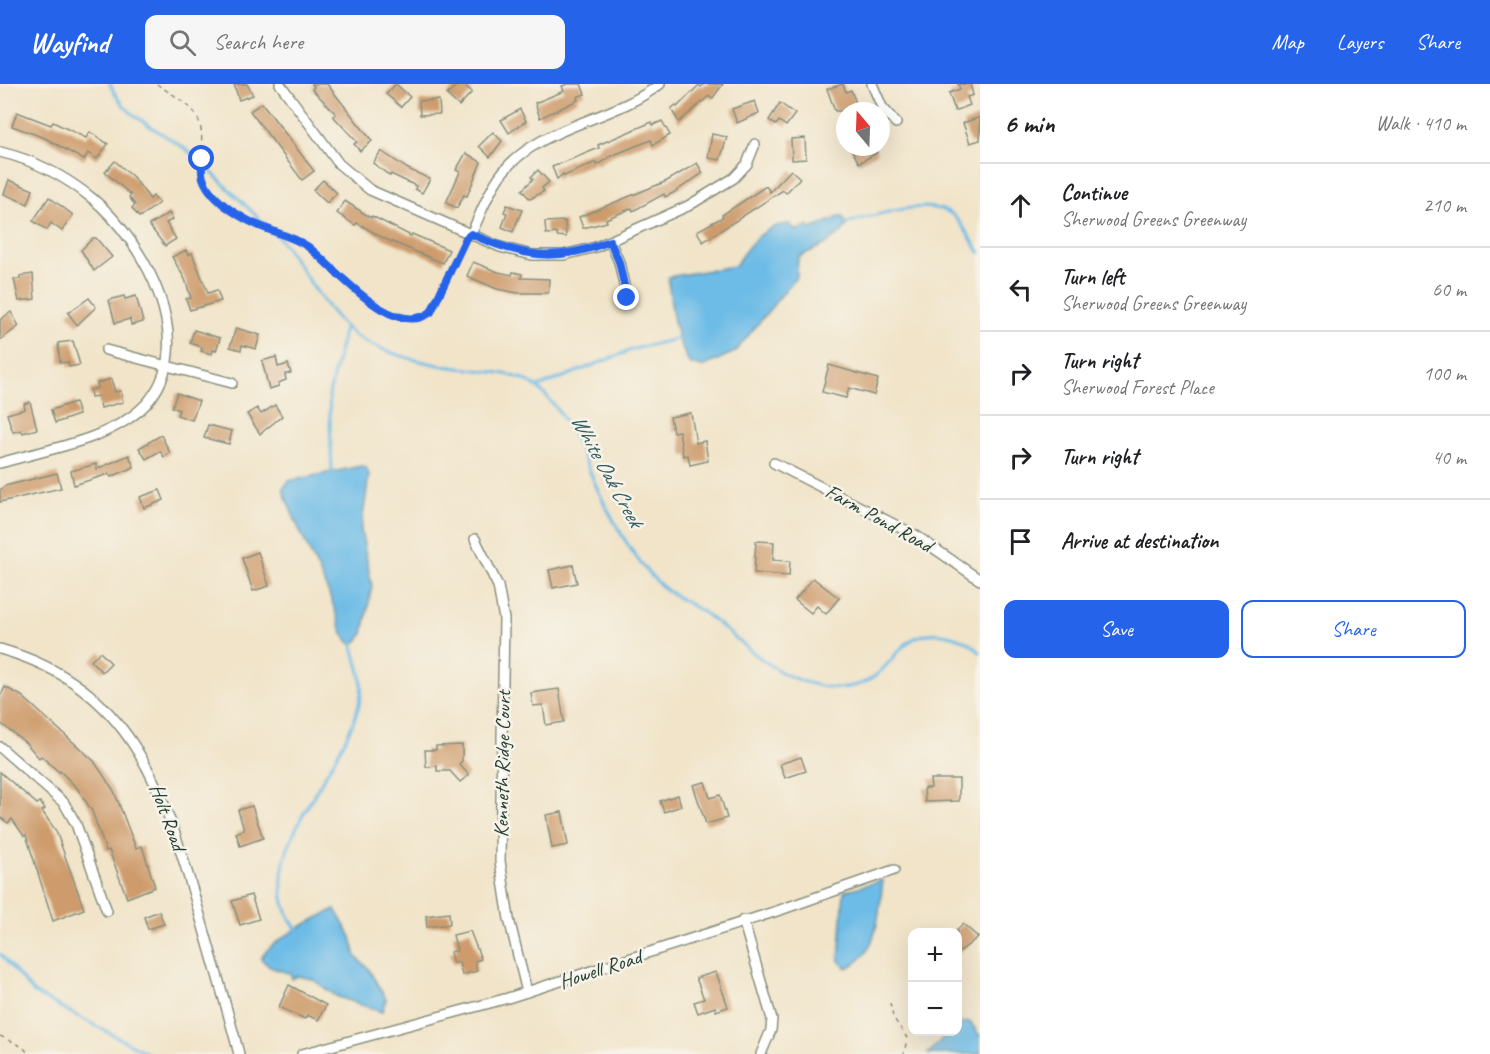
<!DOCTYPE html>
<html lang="en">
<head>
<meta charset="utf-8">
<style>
	:root { --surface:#fff; --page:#f6f6f6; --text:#202124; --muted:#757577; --line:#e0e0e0; --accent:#2563eb }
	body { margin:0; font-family:Caveat,sans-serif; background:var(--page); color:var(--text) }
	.controls { position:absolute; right:18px; bottom:18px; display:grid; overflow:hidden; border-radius:12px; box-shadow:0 6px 24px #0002 }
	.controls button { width:54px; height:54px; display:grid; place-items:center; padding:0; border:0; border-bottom:2px solid var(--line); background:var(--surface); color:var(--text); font:30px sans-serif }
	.compass { position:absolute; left:836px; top:18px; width:54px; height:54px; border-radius:50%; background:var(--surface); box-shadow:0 6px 24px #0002; rotate:341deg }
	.stop { position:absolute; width:18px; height:18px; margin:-14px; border:4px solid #2563eb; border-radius:50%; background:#fff }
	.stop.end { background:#2563eb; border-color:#fff; box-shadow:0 2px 6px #0008 }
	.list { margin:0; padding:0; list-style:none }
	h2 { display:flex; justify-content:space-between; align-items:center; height:78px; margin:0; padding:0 24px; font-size:26px }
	h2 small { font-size:20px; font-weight:400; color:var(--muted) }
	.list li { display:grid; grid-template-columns:39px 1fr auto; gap:18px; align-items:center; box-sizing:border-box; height:84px; padding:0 24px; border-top:2px solid var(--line) }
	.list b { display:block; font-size:22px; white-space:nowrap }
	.list p { margin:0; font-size:20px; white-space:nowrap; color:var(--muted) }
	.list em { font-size:20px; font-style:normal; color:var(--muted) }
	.actions { display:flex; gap:12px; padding:18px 24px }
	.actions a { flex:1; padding:14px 0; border:2px solid var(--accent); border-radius:12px; text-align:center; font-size:21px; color:var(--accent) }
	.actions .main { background:var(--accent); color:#fff }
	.icon { flex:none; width:33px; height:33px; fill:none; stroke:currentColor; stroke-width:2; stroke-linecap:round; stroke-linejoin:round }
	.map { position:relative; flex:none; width:980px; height:970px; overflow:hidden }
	header { display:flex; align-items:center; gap:36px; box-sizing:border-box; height:84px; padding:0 30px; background:var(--accent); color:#fff }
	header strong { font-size:28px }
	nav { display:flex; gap:33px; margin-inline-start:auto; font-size:21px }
	.search { width:420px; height:54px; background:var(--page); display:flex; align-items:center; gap:15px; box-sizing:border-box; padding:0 21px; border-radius:12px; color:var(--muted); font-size:22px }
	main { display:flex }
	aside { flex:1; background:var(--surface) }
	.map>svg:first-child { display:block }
	.water { fill:#6dbce7; stroke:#467c8e; stroke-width:1.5 }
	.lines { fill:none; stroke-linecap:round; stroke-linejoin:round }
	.stream { stroke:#6dbce7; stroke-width:3 }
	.building { fill:#ce9b6c }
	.minor-casing { stroke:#88907e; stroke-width:12 }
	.path { stroke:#88907e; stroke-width:1.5; stroke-dasharray:4.5 4.5; stroke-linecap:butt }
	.minor { stroke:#fff; stroke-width:9 }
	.route { stroke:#2563eb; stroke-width:8 }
	.labels { text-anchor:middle; stroke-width:5; stroke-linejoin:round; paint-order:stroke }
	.street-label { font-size:21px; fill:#1f3d34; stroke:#f7f3e8 }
	.water-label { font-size:22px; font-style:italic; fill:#325d61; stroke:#f7f3e8 }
</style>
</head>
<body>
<header>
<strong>Wayfind</strong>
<div class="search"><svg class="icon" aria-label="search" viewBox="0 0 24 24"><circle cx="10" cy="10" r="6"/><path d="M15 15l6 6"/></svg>Search here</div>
<nav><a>Map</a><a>Layers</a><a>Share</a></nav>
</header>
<main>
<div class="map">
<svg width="980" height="970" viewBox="0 0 980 970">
	<rect width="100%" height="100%" fill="#f7f3e8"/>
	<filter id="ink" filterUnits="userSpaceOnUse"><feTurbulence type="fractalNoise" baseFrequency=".0167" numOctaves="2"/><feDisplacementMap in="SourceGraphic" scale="12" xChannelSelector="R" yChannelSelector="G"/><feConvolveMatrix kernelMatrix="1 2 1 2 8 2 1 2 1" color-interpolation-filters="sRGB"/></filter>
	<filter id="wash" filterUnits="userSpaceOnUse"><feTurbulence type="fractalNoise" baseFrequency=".008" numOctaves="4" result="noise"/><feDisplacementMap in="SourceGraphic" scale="24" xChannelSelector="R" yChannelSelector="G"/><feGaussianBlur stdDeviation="1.35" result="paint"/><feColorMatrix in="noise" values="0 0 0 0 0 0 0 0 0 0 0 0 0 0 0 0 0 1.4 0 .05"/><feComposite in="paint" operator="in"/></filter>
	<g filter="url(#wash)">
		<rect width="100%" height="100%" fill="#f1e4c9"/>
		<g class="water">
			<path d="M842 132 847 141 841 149 824 161 798 173 797 192 735 268 702 283 690 280C674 253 671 224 668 193L735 182C747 162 765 139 790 140L796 147 808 142 811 145Z"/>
			<path d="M361 382 366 383 369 391 361 446 372 502 363 550 358 557 352 560C342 554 338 535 334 523 320 483 296 446 283 405L289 397Z"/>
			<path d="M883 796C879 826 879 872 846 884L839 877 844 807Z"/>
			<path d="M335 825 351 853 356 873 368 884 386 915 382 928 336 912 312 895 298 892 292 895 291 890 270 883 261 875C268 857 317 834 335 825Z"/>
			<path d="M970 938 980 952V970H928L948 948H958L960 939Z"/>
		</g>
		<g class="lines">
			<g class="stream">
				<path d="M110 0C125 38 172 49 200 77"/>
				<path d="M204 81 270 145"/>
				<path d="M843 140C870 133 929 112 953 131 964 141 972 157 980 169"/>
				<path d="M275 149C299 177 330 237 359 254 382 268 413 276 439 281 467 287 517 285 538 304 576 338 585 385 609 428 623 454 641 485 664 504 678 516 697 522 711 534 735 553 755 573 781 588 808 602 848 613 875 592 887 583 895 569 907 559 929 542 962 550 980 568"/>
				<path d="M538 303 634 265 680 254"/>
				<path d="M332 390 329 311 345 243"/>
				<path d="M298 847C241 773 349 686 361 611 364 591 355 575 352 557"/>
				<path d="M0 870 34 909 149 970"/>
			</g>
		</g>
		<g id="blocks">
			<g class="building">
				<path d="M234 0H247L253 11 239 16Z"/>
				<path d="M312 0H327L372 57 360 67 354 60 357 58 333 32 336 30 312 5 314 3Z"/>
				<path d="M396 0 410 13 401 23 386 10Z"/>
				<path d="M458 0H463L472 8 459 22 447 11Z"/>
				<path d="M568 0H581L585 10 577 13 578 16 540 34 535 19 564 7 562 2Z"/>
				<path d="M704 0H723L712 15 709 12 679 38 671 25 676 21 677 23 699 1 701 3Z"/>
				<path d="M843 0 846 8 851 6 859 27H835L827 5Z"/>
				<path d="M958 0H970L973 11 967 13 970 21 955 27 949 9 960 5Z"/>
				<path d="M439 16 440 30 420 31 419 17Z"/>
				<path d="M755 17 759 29 737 39 732 25Z"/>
				<path d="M262 19 314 87 302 96 250 27Z"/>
				<path d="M780 19 795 30 786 42 779 37 776 41 769 36Z"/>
				<path d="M520 25 526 37 509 49 501 36Z"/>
				<path d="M17 28 51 41 53 38 86 54 90 48 108 60 97 75 88 69 84 76 45 54 12 42Z"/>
				<path d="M980 33V56L970 59 963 39Z"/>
				<path d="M662 37 670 51 653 61 651 56 611 72 597 81 596 78 564 92 563 90 557 95 552 83 599 64 598 61 652 38 653 41Z"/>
				<path d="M493 48 502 57 490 73 479 62Z"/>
				<path d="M712 50 727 53 720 76 708 74Z"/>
				<path d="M805 54 806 75 792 76 791 55Z"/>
				<path d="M850 63H874L877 69 859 79Z"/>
				<path d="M381 67 408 85 430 95 422 109 415 105 416 102 391 90 390 92 373 79Z"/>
				<path d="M466 69 481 78 467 112 464 111 457 124 446 119 460 88 456 86Z"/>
				<path d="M115 77 133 93 150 115 153 112 159 119 143 131 139 133 132 124 135 121 129 113 131 111 105 88Z"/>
				<path d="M697 79 703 89 673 109 665 113 664 110 633 127 632 124 606 135 607 138 583 144 579 133 667 97Z"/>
				<path d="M538 86 549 98 542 104 544 107 530 115 522 106 533 95 531 93Z"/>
				<path d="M791 86 800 94 786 109 783 106 703 158 697 147 723 133 722 131 766 102 770 108Z"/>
				<path d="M9 96 33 106 28 120 4 110Z"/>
				<path d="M323 96 337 109 327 119 313 106Z"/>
				<path d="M49 113 73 131 62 147 51 139 47 146 33 137Z"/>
				<path d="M345 117 371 134 372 132 411 152 412 150 449 166 443 179 385 155 357 139 355 141 337 129Z"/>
				<path d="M507 121 522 126 513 148 502 143 507 129 504 128Z"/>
				<path d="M169 129 173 135 166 139 176 155 165 162 149 141Z"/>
				<path d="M565 137 566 153 557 152V149L546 150 545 138Z"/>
				<path d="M93 154H96L112 173 94 187 81 166Z"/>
				<path d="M186 166 188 171 192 169 208 209 217 206 221 217 190 226 186 215 191 214 185 195 172 173Z"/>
				<path d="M473 178 498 188 512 191 513 188 522 190 521 194 549 195 548 209H518L497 205 467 192Z"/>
				<path d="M33 190 35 215 19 217 14 195H20V192Z"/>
				<path d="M124 212 125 215 136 212 143 238 131 241 130 235 115 239 109 216Z"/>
				<path d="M89 214 96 223 77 241 68 229Z"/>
				<path d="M11 228 19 242 0 256V236Z"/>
				<path d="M236 244 260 251 256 265 242 261 241 266 230 263Z"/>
				<path d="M194 246 220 254 216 267 213 266 212 270 201 267 202 263 190 259Z"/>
				<path d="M73 257 80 281 69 283 68 278 60 279 58 259Z"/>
				<path d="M276 273 278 283 288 280 291 289 285 290 286 296 278 299 279 302 269 305 262 277Z"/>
				<path d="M829 281 878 295 874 311 849 304 846 314 822 308Z"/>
				<path d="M111 295 115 308 121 307 123 318 101 324 98 312 91 313 90 306 98 304 97 299Z"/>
				<path d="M177 309 199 317 192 336 177 331 179 326 172 323Z"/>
				<path d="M30 318 37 345 23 349 21 346 13 348 7 330 25 325 24 320Z"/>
				<path d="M75 318 79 331 55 339 51 326Z"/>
				<path d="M275 321 282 332 260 350 247 330 257 324 261 330Z"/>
				<path d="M691 329 696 359 705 357 708 377 690 381 688 371 683 372 679 347 673 348 670 333Z"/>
				<path d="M208 341 232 347 229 360 204 354Z"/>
				<path d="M161 351 170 369 164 373 160 367 146 375 139 364Z"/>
				<path d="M129 371 134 383 111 393 109 390 74 401 71 387 96 380 97 385Z"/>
				<path d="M57 389 61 404 0 418V406L5 402Z"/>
				<path d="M160 406 164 416 144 424 140 413Z"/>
				<path d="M756 457 774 458 773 476 790 477 789 492 754 489Z"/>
				<path d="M258 468 269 502 253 507 242 474Z"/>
				<path d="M573 481 577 499 553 504 549 486Z"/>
				<path d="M813 494 839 514 826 530 817 522 811 529 795 516Z"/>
				<path d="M100 568 111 579 102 588 91 577Z"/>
				<path d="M5 603 22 612 94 677 114 707 136 764 142 762 155 803 127 814 109 766 106 767 92 727 77 704 60 687 59 688 41 672 39 674 26 659 0 639V613Z"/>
				<path d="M559 605 564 638 546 641 543 621 533 622 531 609Z"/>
				<path d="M462 661V677L459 680 469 691 460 698 450 687H437V682L426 683 425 666H436V662Z"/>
				<path d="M801 673 806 687 785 694 780 680Z"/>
				<path d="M0 688 37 720 40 718 45 725 42 727 56 747 84 825 53 837 26 751 24 752 12 735 8 739 0 733Z"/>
				<path d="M930 695H959V717L925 718 924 704H931Z"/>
				<path d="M705 698 710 714 720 711 727 734 706 740 693 701Z"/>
				<path d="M678 711 681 722 664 728 660 717Z"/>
				<path d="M252 722 263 754 240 762 236 749 244 746 238 726Z"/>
				<path d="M562 728 568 761 552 764 546 731Z"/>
				<path d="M251 811 259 835 240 841 232 817Z"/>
				<path d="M159 827 164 840 148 845 144 833Z"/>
				<path d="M449 829 450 840 427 843 426 832Z"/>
				<path d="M963 840 978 853 957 870V846Z"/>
				<path d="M470 847 481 875 475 877 477 887 462 891 459 878 453 879 450 868 457 867 453 851Z"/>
				<path d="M716 888 728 923 716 927 715 923 698 929 694 918 704 915 696 894Z"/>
				<path d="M289 901 326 921 318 936 307 931 305 935 279 923Z"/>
			</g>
		</g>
	</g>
	<g filter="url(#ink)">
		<use href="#blocks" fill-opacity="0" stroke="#88907e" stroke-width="1.5"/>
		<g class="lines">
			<defs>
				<g id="minor">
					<path d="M280 0 339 80 370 106 500 163 532 171H564L596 163 688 122 734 94 747 80 755 60"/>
					<path d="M872 0 882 23 896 39"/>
					<path d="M0 68C34 76 66 93 93 115 144 158 201 260 146 320 112 356 47 365 0 379"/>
					<path d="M471 150C481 130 488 107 502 89 540 41 613 37 660 0"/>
					<path d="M610 157 619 178 627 214"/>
					<path d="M106 266 232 299"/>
					<path d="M774 379 915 451 980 496"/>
					<path d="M475 455 498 502 504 535 500 777 509 835 527 908"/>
					<path d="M0 565C131 602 163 704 197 821 211 871 226 920 239 970"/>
					<path d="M0 663 64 719 76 740 107 827"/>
					<path d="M743 836 772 935 771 946 761 970"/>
					<path d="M302 970 508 914 780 826 894 786"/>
				</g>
			</defs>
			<use href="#minor" class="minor-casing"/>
			<g class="path">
				<path d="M157 0C169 9 188 18 196 31 208 51 196 74 203 94 205 99 211 104 214 109 230 128 250 139 274 148 284 152 294 153 304 160 333 179 390 258 431 228L465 157"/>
				<path d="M890 919 893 933 907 954 904 970"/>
				<path d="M0 952 23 963 29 970"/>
			</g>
			<use href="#minor" class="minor"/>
		</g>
	</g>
	<g class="lines" filter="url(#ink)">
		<path class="route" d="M202 75C202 81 201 88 203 94 211 118 247 138 270 146 283 151 295 154 307 162 334 182 392 257 431 228L466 154 471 150C522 173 557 179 610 157L619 178 627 214"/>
	</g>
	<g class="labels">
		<g class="street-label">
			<text transform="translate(879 434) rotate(29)" y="7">Farm Pond Road</text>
			<text transform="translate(502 680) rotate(-89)" y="7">Kenneth Ridge Court</text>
			<text transform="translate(168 733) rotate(70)" y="7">Holt Road</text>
			<text transform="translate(600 885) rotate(-18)" y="7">Howell Road</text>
		</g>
		<g class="water-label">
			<text transform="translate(608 386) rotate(61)" y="8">White Oak Creek</text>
		</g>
	</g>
</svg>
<div class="controls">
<button>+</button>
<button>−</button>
</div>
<svg class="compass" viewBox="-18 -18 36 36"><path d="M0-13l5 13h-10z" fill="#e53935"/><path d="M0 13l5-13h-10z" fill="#757577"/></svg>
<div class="stop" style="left:202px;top:75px"></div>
<div class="stop end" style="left:627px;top:214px"></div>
</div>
<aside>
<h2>6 min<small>Walk · 410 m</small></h2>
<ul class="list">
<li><svg class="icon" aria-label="ahead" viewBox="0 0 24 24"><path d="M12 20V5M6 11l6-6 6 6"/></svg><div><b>Continue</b><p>Sherwood Greens Greenway</p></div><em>210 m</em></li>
<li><svg class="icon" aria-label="left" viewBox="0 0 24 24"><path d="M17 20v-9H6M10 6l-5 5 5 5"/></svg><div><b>Turn left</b><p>Sherwood Greens Greenway</p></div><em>60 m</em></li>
<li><svg class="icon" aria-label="right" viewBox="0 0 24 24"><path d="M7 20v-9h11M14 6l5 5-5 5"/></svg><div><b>Turn right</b><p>Sherwood Forest Place</p></div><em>100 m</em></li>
<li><svg class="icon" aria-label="right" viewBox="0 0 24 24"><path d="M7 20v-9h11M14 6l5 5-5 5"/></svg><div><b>Turn right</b></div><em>40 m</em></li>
<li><svg class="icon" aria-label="arrive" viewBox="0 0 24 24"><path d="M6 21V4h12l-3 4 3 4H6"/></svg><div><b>Arrive at destination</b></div></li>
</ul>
<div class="actions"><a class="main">Save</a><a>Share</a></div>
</aside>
</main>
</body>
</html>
